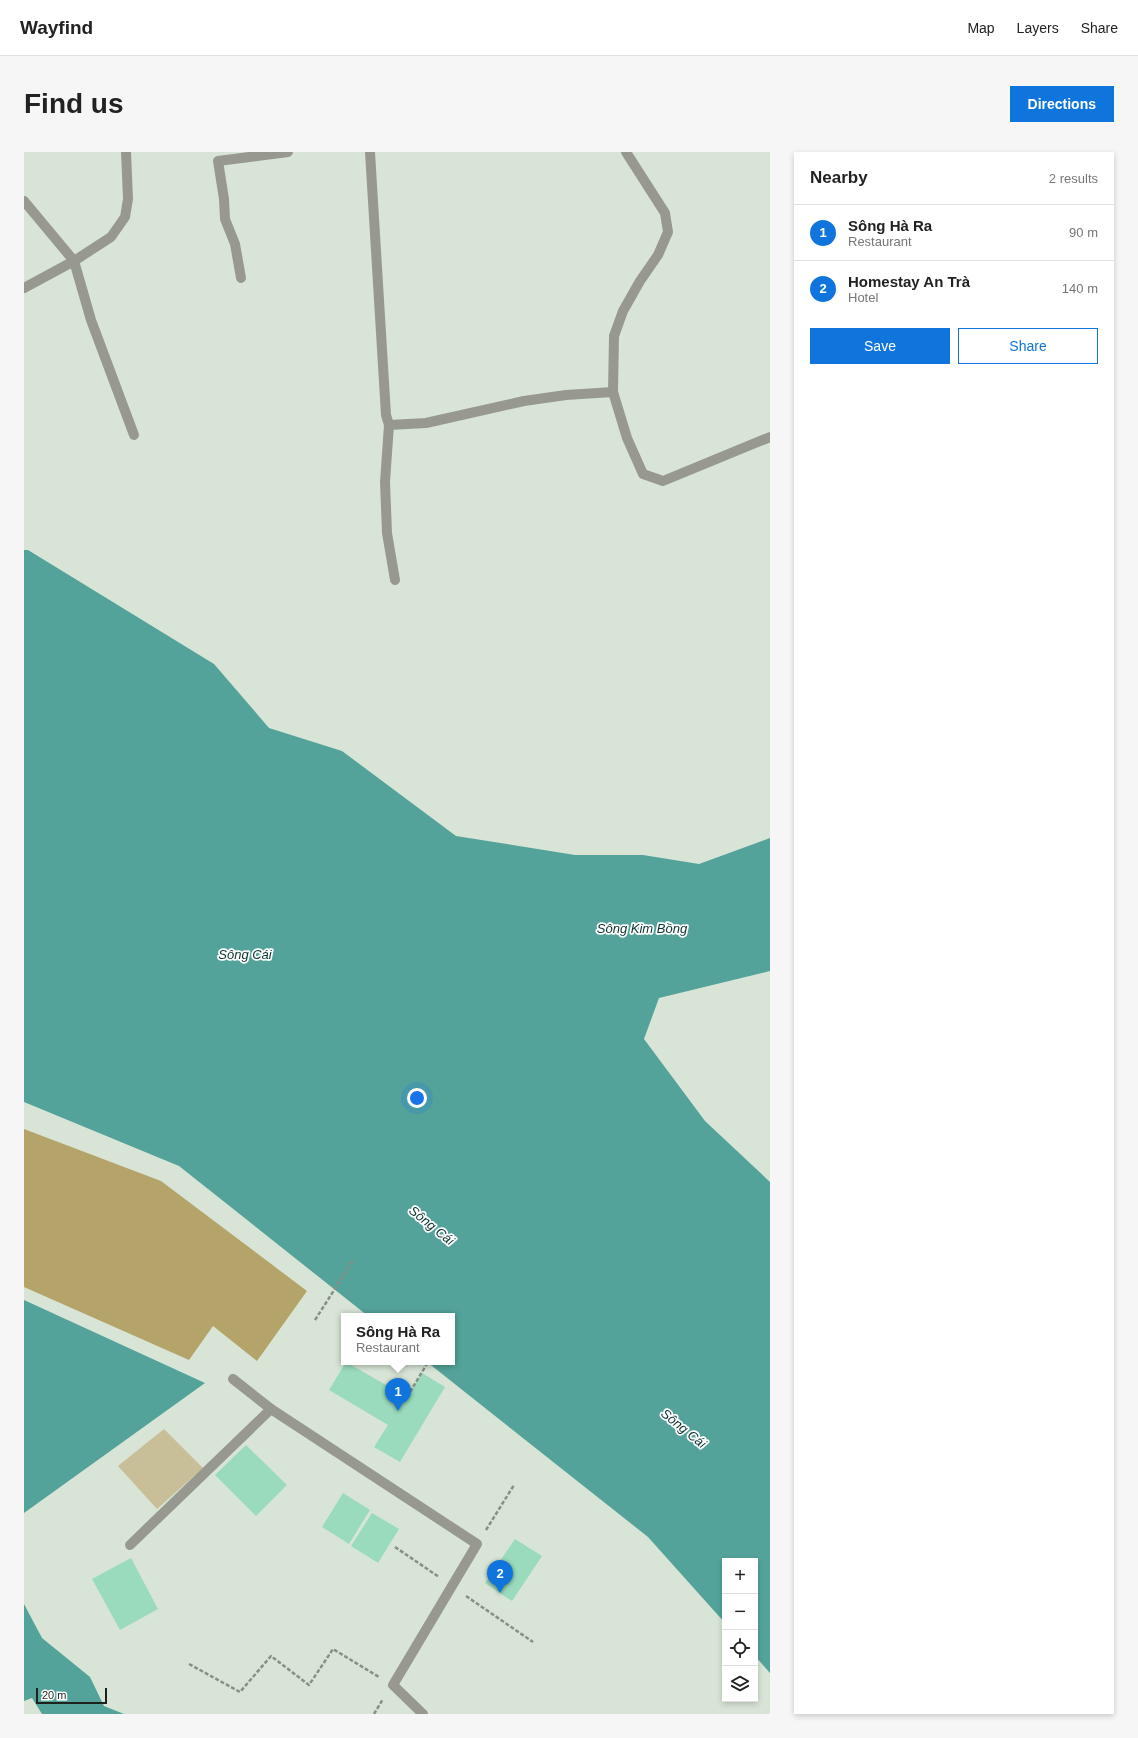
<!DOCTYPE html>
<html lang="en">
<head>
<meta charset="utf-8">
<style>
	:root { --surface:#fff; --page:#f6f6f6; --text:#222; --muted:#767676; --line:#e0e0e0; --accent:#0f75dd }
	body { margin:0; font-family:Helvetica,sans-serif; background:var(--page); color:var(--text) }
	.controls { position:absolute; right:12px; bottom:12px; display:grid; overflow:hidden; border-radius:0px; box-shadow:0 2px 6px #0003 }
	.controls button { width:36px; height:36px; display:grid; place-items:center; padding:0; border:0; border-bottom:1px solid var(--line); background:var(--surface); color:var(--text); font:20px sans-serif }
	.scale { position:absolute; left:12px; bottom:10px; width:71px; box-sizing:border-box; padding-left:4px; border:2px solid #1d221c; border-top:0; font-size:11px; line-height:14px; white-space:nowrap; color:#1d221c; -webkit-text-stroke:3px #fff; paint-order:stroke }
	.you { position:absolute; left:393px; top:946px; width:14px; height:14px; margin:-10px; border:3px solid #fff; border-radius:50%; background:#1a73e8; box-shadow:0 0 0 6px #1a73e833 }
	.badge { display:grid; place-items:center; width:26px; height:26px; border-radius:50%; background:var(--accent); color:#fff; font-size:13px; font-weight:700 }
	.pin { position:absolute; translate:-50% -33px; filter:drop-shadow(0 1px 2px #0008) }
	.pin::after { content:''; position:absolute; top:21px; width:14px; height:12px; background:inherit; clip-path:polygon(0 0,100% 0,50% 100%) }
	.popup { position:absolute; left:317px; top:1161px; width:114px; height:52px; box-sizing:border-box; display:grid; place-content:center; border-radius:0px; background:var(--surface); filter:drop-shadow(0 1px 3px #0005); font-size:13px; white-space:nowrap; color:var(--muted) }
	.popup b { font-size:15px; color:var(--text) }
	.popup::after { content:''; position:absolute; left:50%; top:100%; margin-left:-8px; border:8px solid transparent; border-top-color:var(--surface) }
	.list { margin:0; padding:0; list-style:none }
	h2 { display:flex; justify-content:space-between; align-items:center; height:52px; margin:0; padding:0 16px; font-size:17px }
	h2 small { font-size:13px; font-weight:400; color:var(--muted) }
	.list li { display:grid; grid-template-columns:26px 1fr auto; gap:12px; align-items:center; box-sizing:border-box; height:56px; padding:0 16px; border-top:1px solid var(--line) }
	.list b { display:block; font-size:15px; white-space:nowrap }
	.list p { margin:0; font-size:13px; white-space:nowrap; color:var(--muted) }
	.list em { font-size:13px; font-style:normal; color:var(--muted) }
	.actions { display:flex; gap:8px; padding:12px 16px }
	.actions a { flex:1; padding:9px 0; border:1px solid var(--accent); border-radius:0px; text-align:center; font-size:14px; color:var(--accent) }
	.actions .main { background:var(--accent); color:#fff }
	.icon { flex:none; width:22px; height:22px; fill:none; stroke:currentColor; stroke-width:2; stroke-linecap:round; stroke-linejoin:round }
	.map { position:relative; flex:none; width:746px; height:1562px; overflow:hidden; border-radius:0px }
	header { display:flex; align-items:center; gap:24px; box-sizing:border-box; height:56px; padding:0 20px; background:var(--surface); border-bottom:1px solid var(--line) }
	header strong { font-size:19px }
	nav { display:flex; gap:22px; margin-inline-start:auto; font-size:14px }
	.intro { display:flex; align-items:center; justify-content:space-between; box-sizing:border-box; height:96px; padding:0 24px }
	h1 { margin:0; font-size:28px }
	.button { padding:10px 18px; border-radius:0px; background:var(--accent); color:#fff; font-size:14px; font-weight:700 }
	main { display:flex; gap:24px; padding:0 24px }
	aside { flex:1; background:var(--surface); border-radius:0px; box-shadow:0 2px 6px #0003 }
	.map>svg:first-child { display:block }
	.green { fill:#c8be97 }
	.forest { fill:#b4a469 }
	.water { fill:#53a39a }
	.building { fill:#99dbbc }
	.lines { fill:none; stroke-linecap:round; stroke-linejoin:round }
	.path { stroke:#869085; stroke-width:2.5; stroke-dasharray:4 2; stroke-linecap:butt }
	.lane { stroke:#979991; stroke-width:10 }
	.street { stroke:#979991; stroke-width:10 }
	.labels { text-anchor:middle; stroke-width:3.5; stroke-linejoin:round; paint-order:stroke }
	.water-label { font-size:13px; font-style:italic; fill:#09322e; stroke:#fff }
</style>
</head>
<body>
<header>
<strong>Wayfind</strong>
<nav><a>Map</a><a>Layers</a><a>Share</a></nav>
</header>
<div class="intro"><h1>Find us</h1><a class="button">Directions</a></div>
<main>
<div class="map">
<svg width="746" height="1562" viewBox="0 0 746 1562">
	<rect width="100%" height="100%" fill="#d8e5d6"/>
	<path class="green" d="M140 1277 179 1316 133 1357 94 1314Z"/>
	<path class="forest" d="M0 977 137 1029 283 1139 233 1209 189 1174 165 1208 0 1135Z"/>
	<g class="water">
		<path d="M0 398H4L190 512 245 576 318 599 432 684 551 703H619L675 712 746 686V819L635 846 620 887 681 969 746 1030V1521L731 1504V1409H701V1471L624 1385 403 1210H428V1164H344L155 1014 0 950Z"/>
		<path d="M0 1148 181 1231 0 1361Z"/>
		<path d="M0 1452 18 1486 66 1525 80 1554 100 1562H18L8 1546 0 1549Z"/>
	</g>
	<g class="building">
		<path d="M322 1210 383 1245 398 1221 421 1235 376 1310 350 1295 364 1273 305 1238Z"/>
		<path d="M222 1293 263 1333 232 1364 191 1323Z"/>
		<path d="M319 1341 346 1358 325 1392 298 1375Z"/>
		<path d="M348 1361 375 1377 354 1411 327 1394Z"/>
		<path d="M491 1387 518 1404 488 1449 461 1431Z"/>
		<path d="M107 1406 134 1457 96 1478 68 1427Z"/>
	</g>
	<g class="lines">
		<g class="path">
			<path d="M291 1168 330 1107"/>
			<path d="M383 1245 404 1210"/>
			<path d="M462 1378 490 1333"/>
			<path d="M371 1395 415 1425"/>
			<path d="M442 1444 509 1490"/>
			<path d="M165 1512 216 1540 247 1504 285 1533 309 1497 355 1525"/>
			<path d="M350 1562 359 1547"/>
		</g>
		<g class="lane">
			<path d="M346 0 362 263 365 273 402 271 500 249 542 243 589 240"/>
			<path d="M602 0 641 61 644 80 634 103 616 129 599 159 590 184 589 240 603 286 619 322 639 329 746 285"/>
			<path d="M50 109 67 168 110 283"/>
			<path d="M217 126 211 92 201 67 200 47 194 9 264 0"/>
			<path d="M0 136 50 109 87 85 101 65 104 47 102 0"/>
			<path d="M365 273 361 330 363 381 371 428"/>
			<path d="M209 1227 247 1257 453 1392 369 1533 399 1562"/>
			<path d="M106 1393 247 1257"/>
		</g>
		<path class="street" d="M0 49 50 109"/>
	</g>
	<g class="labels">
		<g class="water-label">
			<text x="618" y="781">Sông Kim Bồng</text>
			<text x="221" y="807">Sông Cái</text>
			<text transform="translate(408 1073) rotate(39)" y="5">Sông Cái</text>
			<text transform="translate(660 1276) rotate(39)" y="5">Sông Cái</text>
		</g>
	</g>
</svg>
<div class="controls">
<button>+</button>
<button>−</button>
<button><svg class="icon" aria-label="locate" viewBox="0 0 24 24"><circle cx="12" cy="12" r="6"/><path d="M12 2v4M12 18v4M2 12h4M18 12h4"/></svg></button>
<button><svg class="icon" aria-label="layers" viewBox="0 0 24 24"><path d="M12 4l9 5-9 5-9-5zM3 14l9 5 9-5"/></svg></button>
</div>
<div class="scale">20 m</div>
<div class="you"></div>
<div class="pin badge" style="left:374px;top:1259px">1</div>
<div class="popup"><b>Sông Hà Ra</b>Restaurant</div>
<div class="pin badge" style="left:476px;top:1441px">2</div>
</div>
<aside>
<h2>Nearby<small>2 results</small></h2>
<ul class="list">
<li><span class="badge">1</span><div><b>Sông Hà Ra</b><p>Restaurant</p></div><em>90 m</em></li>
<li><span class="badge">2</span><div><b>Homestay An Trà</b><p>Hotel</p></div><em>140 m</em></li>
</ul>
<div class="actions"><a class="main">Save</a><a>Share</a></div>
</aside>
</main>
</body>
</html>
